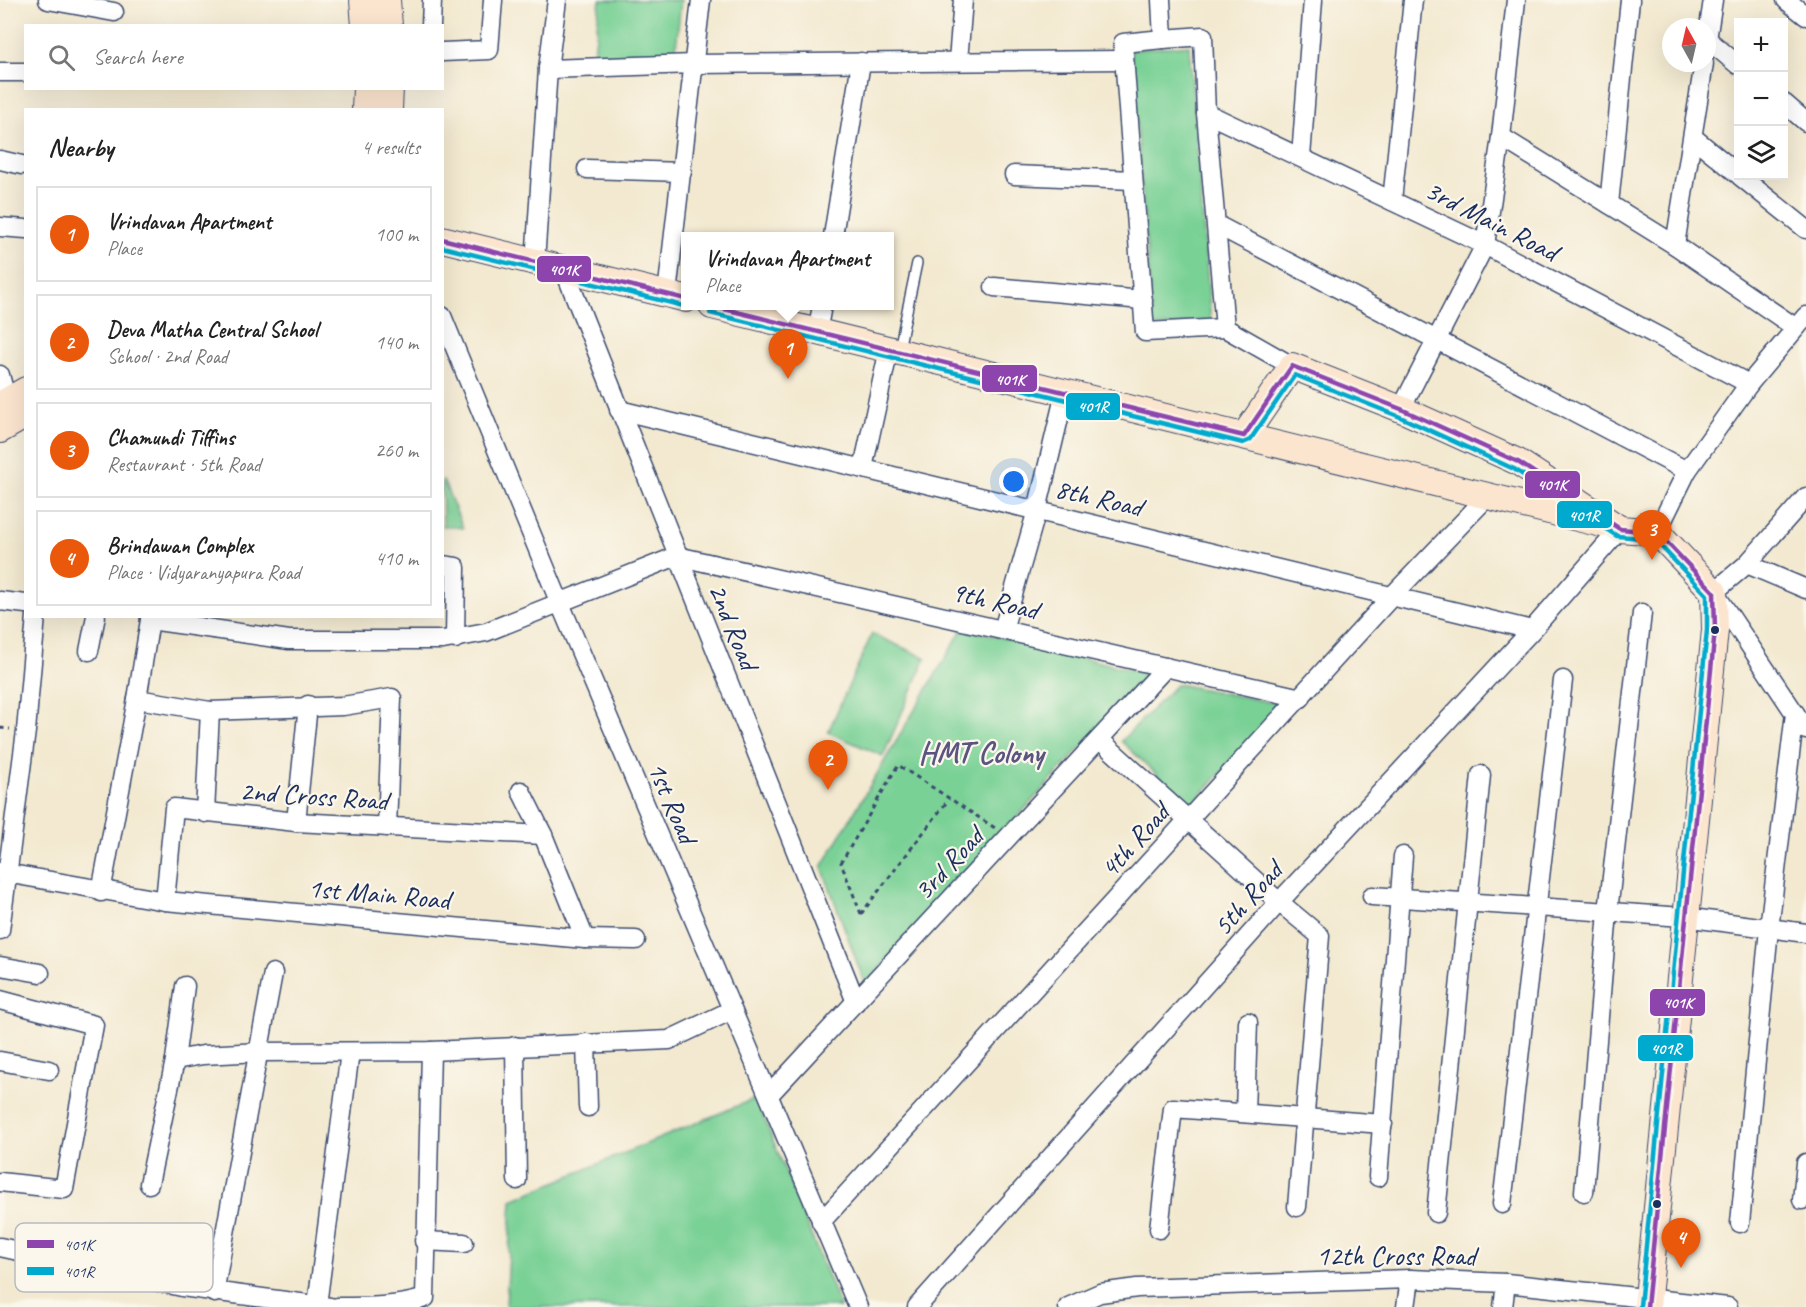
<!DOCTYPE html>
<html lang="en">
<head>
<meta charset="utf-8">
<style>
	:root { --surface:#fff; --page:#f2f2f2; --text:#222; --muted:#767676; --line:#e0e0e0; --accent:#ea580c }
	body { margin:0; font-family:Caveat,sans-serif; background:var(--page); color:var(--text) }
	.controls { position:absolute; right:18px; top:18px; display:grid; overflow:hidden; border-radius:0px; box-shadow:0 6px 24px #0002 }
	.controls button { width:54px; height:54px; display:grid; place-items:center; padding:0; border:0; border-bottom:2px solid var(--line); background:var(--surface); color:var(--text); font:30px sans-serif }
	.compass { position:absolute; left:1662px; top:18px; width:54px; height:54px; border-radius:50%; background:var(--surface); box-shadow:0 6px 24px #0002; rotate:352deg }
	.you { position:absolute; left:1014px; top:482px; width:21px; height:21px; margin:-15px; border:4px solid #fff; border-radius:50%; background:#1a73e8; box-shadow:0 0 0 9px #1a73e833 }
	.badge { display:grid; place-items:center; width:39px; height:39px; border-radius:50%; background:var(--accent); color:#fff; font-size:20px; font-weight:700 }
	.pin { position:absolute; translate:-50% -50px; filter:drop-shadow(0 2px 3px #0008) }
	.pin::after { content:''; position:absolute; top:32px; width:21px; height:18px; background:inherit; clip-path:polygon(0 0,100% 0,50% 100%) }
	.popup { position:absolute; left:681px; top:232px; width:213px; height:78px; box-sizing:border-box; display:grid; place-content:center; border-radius:0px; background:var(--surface); filter:drop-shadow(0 2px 4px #0005); font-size:20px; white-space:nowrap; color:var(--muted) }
	.popup b { font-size:22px; color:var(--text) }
	.popup::after { content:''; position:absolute; left:50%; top:100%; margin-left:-12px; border:12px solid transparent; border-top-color:var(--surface) }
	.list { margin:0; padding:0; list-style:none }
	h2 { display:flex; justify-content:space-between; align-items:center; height:78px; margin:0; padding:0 24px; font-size:26px }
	h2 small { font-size:20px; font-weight:400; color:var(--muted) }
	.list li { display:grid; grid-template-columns:39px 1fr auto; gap:18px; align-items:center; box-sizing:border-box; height:96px; margin:0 12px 12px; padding:0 12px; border:2px solid var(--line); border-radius:0px }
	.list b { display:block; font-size:22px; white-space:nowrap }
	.list p { margin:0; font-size:20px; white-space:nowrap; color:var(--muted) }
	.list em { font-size:20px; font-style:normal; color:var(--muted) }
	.icon { flex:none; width:33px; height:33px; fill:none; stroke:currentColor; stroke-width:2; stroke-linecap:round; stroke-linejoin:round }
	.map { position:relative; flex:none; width:1806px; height:1307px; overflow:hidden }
	.search { position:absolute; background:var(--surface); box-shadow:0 6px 24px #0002; left:24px; top:24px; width:420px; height:66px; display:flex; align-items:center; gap:15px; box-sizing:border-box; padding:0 21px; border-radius:0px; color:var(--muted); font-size:22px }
	.panel { position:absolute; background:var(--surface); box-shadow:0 6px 24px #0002; left:24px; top:108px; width:420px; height:510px; border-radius:0px }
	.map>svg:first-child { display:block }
	.green { fill:#7ad196; stroke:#4a807a; stroke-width:1.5 }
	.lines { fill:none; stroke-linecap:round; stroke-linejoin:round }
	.service-casing { stroke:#3b4b6f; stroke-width:12 }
	.minor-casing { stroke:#3b4b6f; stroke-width:21 }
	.secondary-casing { stroke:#3b4b6f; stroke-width:28 }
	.path { stroke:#3b4b6f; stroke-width:3; stroke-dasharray:4.5 4.5; stroke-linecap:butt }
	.service { stroke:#fff; stroke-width:9 }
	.minor { stroke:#fff; stroke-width:18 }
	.secondary { stroke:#fce5cf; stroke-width:26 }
	.bus-1-casing { stroke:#fbf7ec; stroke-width:9 }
	.bus-2-casing { stroke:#fbf7ec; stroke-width:9 }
	.bus-1 { stroke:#8e44ad; stroke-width:4.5 }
	.bus-2 { stroke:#00a9ce; stroke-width:4.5 }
	.bus-dot { fill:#1b2f5e; stroke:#fbf7ec; stroke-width:2 }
	.labels { text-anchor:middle; stroke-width:4.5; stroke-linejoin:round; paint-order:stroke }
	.street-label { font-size:28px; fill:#1b2f5e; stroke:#fbf7ec }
	.neighbourhood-label { font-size:30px; font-weight:bold; fill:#5a5480; stroke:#fbf7ec }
	.key { fill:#fbf7ec; stroke:#b8bbc1; stroke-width:1.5 }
	.key-label { font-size:16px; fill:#1b2f5e }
	.line-badge { stroke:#fbf7ec; stroke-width:2 }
	.badge-label { font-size:16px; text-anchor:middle; font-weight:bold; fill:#fff }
</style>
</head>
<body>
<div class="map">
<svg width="1806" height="1307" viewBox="0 0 1806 1307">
	<rect width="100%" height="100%" fill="#fbf7ec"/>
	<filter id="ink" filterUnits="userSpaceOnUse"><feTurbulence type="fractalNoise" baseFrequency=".0167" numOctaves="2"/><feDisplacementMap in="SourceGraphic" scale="12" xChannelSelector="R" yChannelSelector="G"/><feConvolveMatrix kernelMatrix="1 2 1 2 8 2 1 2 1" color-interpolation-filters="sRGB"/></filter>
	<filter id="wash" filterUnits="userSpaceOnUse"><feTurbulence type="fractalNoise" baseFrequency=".008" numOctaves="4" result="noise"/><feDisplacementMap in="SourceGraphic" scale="24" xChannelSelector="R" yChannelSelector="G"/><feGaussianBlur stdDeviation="1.35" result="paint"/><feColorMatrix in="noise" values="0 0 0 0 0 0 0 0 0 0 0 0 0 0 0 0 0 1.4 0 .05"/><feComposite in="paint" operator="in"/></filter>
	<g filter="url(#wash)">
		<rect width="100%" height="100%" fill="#f3e9d0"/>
		<g class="green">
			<path d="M600 0H681L675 58 593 62Z"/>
			<path d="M1189 45 1211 323 1153 327 1131 50Z"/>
			<path d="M442 480H443L463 528 443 526Z"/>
			<path d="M963 628 1148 674 865 984 822 867Z"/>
			<path d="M872 634 926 658 883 756 828 732Z"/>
			<path d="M1177 684 1285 705 1190 806 1121 741Z"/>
			<path d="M756 1098 840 1307H506L512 1200Z"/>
		</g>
	</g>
	<g filter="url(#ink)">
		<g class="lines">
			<defs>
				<path id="service" d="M899 349 917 263"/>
				<g id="minor">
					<path d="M48 0 114 12"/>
					<path d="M1161 0 1163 39 1203 36 1206 113 1225 328 1292 366"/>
					<path d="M1786 0 1806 16"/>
					<path d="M431 26 432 0"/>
					<path d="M1163 39 1123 43 1145 332 1225 328"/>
					<path d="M1707 39 1738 65"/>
					<path d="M1707 40 1713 0"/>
					<path d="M442 52 489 50 493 0"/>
					<path d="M958 61 963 0"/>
					<path d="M548 69 694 64 1123 60"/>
					<path d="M0 72H26"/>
					<path d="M1784 103 1806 122"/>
					<path d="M1206 113 1485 245 1749 384"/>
					<path d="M1501 137 1675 245 1796 328"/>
					<path d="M1694 138 1738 174"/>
					<path d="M1301 157 1313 0"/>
					<path d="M0 160 22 165"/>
					<path d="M587 169 682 172"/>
					<path d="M1014 175 1133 180"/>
					<path d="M1740 176 1806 229"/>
					<path d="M1392 201 1413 0"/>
					<path d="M1609 204 1630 0"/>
					<path d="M1217 225 1687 471"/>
					<path d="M0 227 26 229"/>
					<path d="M833 236 861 62"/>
					<path d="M1675 245 1704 63"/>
					<path d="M535 262 548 69 557 0"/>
					<path d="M564 269 856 1002"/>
					<path d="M994 287 1143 300"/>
					<path d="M667 294 701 0"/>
					<path d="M442 316 559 601 858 1307"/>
					<path d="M817 332 822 306"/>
					<path d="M0 375 7 401"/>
					<path d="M1401 409 1485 245 1501 137 1516 0"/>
					<path d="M619 410 1532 630"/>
					<path d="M863 468 889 349"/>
					<path d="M1806 497 1747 564 1714 592 1806 730"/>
					<path d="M1657 532 1687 471 1749 384 1806 316"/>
					<path d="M1747 564 1806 589"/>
					<path d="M442 565 456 567 455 639"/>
					<path d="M0 601 26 604"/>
					<path d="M150 616V620L289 640H443L486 632 677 556 1301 698"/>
					<path d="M150 620 137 699 210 711 343 706 392 698 387 827"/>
					<path d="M1003 630 1037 510 1065 393"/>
					<path d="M89 651 96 616"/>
					<path d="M1100 740 1279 902 1320 936 1297 1207"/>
					<path d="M205 813 210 711"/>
					<path d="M296 822 308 705"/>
					<path d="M0 872 165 901 585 939 543 835 521 791"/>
					<path d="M101 892 137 699"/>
					<path d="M1372 896 1684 917 1806 933"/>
					<path d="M165 901 174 808 296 822 543 835"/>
					<path d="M0 930 26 731 36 616"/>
					<path d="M585 939 636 940"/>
					<path d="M0 966 40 973"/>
					<path d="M0 1000 94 1025 64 1189 0 1182"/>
					<path d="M586 1043 588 1107"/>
					<path d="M515 1046 517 1180"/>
					<path d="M175 1060 203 1055 260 1052 431 1051 669 1040 732 1010"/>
					<path d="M0 1061 49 1070"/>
					<path d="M769 1095 1166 667"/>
					<path d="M1245 1113 1248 1022"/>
					<path d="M1378 1177 1403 856"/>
					<path d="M149 1184 175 1060 185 986"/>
					<path d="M1584 1192 1608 912 1642 613"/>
					<path d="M1802 1200 1806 1163"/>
					<path d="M1502 1204 1563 680"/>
					<path d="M1436 1213 1481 775"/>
					<path d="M821 1222 1393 595 1488 496"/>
					<path d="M1740 1223 1769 929 1795 713"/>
					<path d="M1159 1229 1173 1108 1383 1124"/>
					<path d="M424 1241 464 1243"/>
					<path d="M0 1247 182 1287 330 1307"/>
					<path d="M214 1293 273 973"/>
					<path d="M317 1305 350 1052"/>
					<path d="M337 1307C365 1307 400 1307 425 1298L431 1051"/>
					<path d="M917 1307 1279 902 1532 630 1620 529"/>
					<path d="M1068 1307 1100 1293 1137 1288 1410 1279 1506 1283 1728 1307"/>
					<path d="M1406 1307 1410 1279"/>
					<path d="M1503 1307 1506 1283"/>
				</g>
				<g id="secondary">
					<path d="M363 0 365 26"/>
					<path d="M387 0 389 26"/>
					<path d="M365 110 366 88"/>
					<path d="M389 110 390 88"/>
					<path d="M442 239 686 299"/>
					<path d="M712 306 1602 524"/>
					<path d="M0 405 26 390"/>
					<path d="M0 430 26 415"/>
					<path d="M1244 436 1292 366 1401 409 1518 462 1620 529 1657 532 1714 592 1715 630 1647 1307"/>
				</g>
			</defs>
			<use href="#service" class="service-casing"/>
			<use href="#minor" class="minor-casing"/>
			<use href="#secondary" class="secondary-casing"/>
			<g class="path">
				<path d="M0 728 10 729"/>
				<path d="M861 914 841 863 898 765 995 828"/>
				<path d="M861 914 949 799"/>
			</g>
			<use href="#service" class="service"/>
			<use href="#minor" class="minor"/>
			<use href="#secondary" class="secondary"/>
			<defs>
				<g id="bus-1">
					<path d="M442 239 686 299"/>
					<path d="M712 306 1244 436 1292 366 1401 409 1518 462 1620 529 1657 532 1714 592 1715 630 1647 1307"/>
				</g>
				<g id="bus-2">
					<path d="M442 247 684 306"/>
					<path d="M710 313 1243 443 1250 440 1295 375 1398 416 1514 469 1617 536 1654 539 1707 595V630L1640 1306"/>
				</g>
			</defs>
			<use href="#bus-1" class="bus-1-casing"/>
			<use href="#bus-2" class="bus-2-casing"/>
			<use href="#bus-1" class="bus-1"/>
			<use href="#bus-2" class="bus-2"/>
		</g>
	</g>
	<g class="bus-dot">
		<circle cx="1715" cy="630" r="5"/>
		<circle cx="1657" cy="1204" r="5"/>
	</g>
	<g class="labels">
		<g class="street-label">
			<text transform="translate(1492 220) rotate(27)" y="10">3rd Main Road</text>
			<text transform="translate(1099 497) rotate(13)" y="10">8th Road</text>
			<text transform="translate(995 600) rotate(13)" y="10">9th Road</text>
			<text transform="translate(734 626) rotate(68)" y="10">2nd Road</text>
			<text transform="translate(314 795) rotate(4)" y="10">2nd Cross Road</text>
			<text transform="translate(673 802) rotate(67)" y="10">1st Road</text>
			<text transform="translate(1134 840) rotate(-48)" y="10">4th Road</text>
			<text transform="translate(948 863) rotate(-47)" y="10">3rd Road</text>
			<text transform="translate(379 893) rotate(5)" y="10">1st Main Road</text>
			<text transform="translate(1247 898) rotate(-48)" y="10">5th Road</text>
			<text x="1396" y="1265">12th Cross Road</text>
		</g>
		<g class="neighbourhood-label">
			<text x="981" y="763">HMT Colony</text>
		</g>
	</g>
	<rect x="15" y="1223" width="198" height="69" rx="9" class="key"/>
	<rect x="27" y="1240" width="27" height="8" fill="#8e44ad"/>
	<rect x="27" y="1267" width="27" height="8" fill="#00a9ce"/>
	<g class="key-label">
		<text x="64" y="1250">401K</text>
		<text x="64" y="1277">401R</text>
	</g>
	<g class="line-badge">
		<rect x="536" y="255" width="56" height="28" rx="6" fill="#8e44ad"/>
		<rect x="981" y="364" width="57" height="29" rx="6" fill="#8e44ad"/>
		<rect x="1065" y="392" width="56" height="29" rx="6" fill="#00a9ce"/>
		<rect x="1524" y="470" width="57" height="29" rx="6" fill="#8e44ad"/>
		<rect x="1556" y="500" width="57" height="29" rx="6" fill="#00a9ce"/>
		<rect x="1649" y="988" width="57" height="29" rx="6" fill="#8e44ad"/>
		<rect x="1637" y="1034" width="57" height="28" rx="6" fill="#00a9ce"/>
	</g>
	<g class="badge-label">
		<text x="564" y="275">401K</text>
		<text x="1010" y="385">401K</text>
		<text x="1093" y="412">401R</text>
		<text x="1552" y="490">401K</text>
		<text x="1584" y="521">401R</text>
		<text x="1678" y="1008">401K</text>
		<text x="1666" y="1054">401R</text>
	</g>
</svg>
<div class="controls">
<button>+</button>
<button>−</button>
<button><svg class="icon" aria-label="layers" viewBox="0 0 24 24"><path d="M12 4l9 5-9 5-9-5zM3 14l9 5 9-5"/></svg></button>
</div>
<svg class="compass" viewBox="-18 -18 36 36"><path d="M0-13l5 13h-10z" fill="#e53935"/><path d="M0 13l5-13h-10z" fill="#767676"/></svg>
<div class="you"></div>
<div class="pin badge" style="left:788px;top:379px">1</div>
<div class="popup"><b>Vrindavan Apartment</b>Place</div>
<div class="pin badge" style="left:828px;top:790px">2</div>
<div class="pin badge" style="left:1652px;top:560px">3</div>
<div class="pin badge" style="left:1681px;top:1268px">4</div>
<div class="search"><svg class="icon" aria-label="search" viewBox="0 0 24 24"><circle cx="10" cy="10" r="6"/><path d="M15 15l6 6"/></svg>Search here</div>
<section class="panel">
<h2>Nearby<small>4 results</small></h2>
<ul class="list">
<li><span class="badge">1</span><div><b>Vrindavan Apartment</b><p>Place</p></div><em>100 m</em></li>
<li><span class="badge">2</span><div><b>Deva Matha Central School</b><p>School · 2nd Road</p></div><em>140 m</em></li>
<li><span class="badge">3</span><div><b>Chamundi Tiffins</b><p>Restaurant · 5th Road</p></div><em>260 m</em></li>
<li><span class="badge">4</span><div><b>Brindawan Complex</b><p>Place · Vidyaranyapura Road</p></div><em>410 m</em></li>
</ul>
</section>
</div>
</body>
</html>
